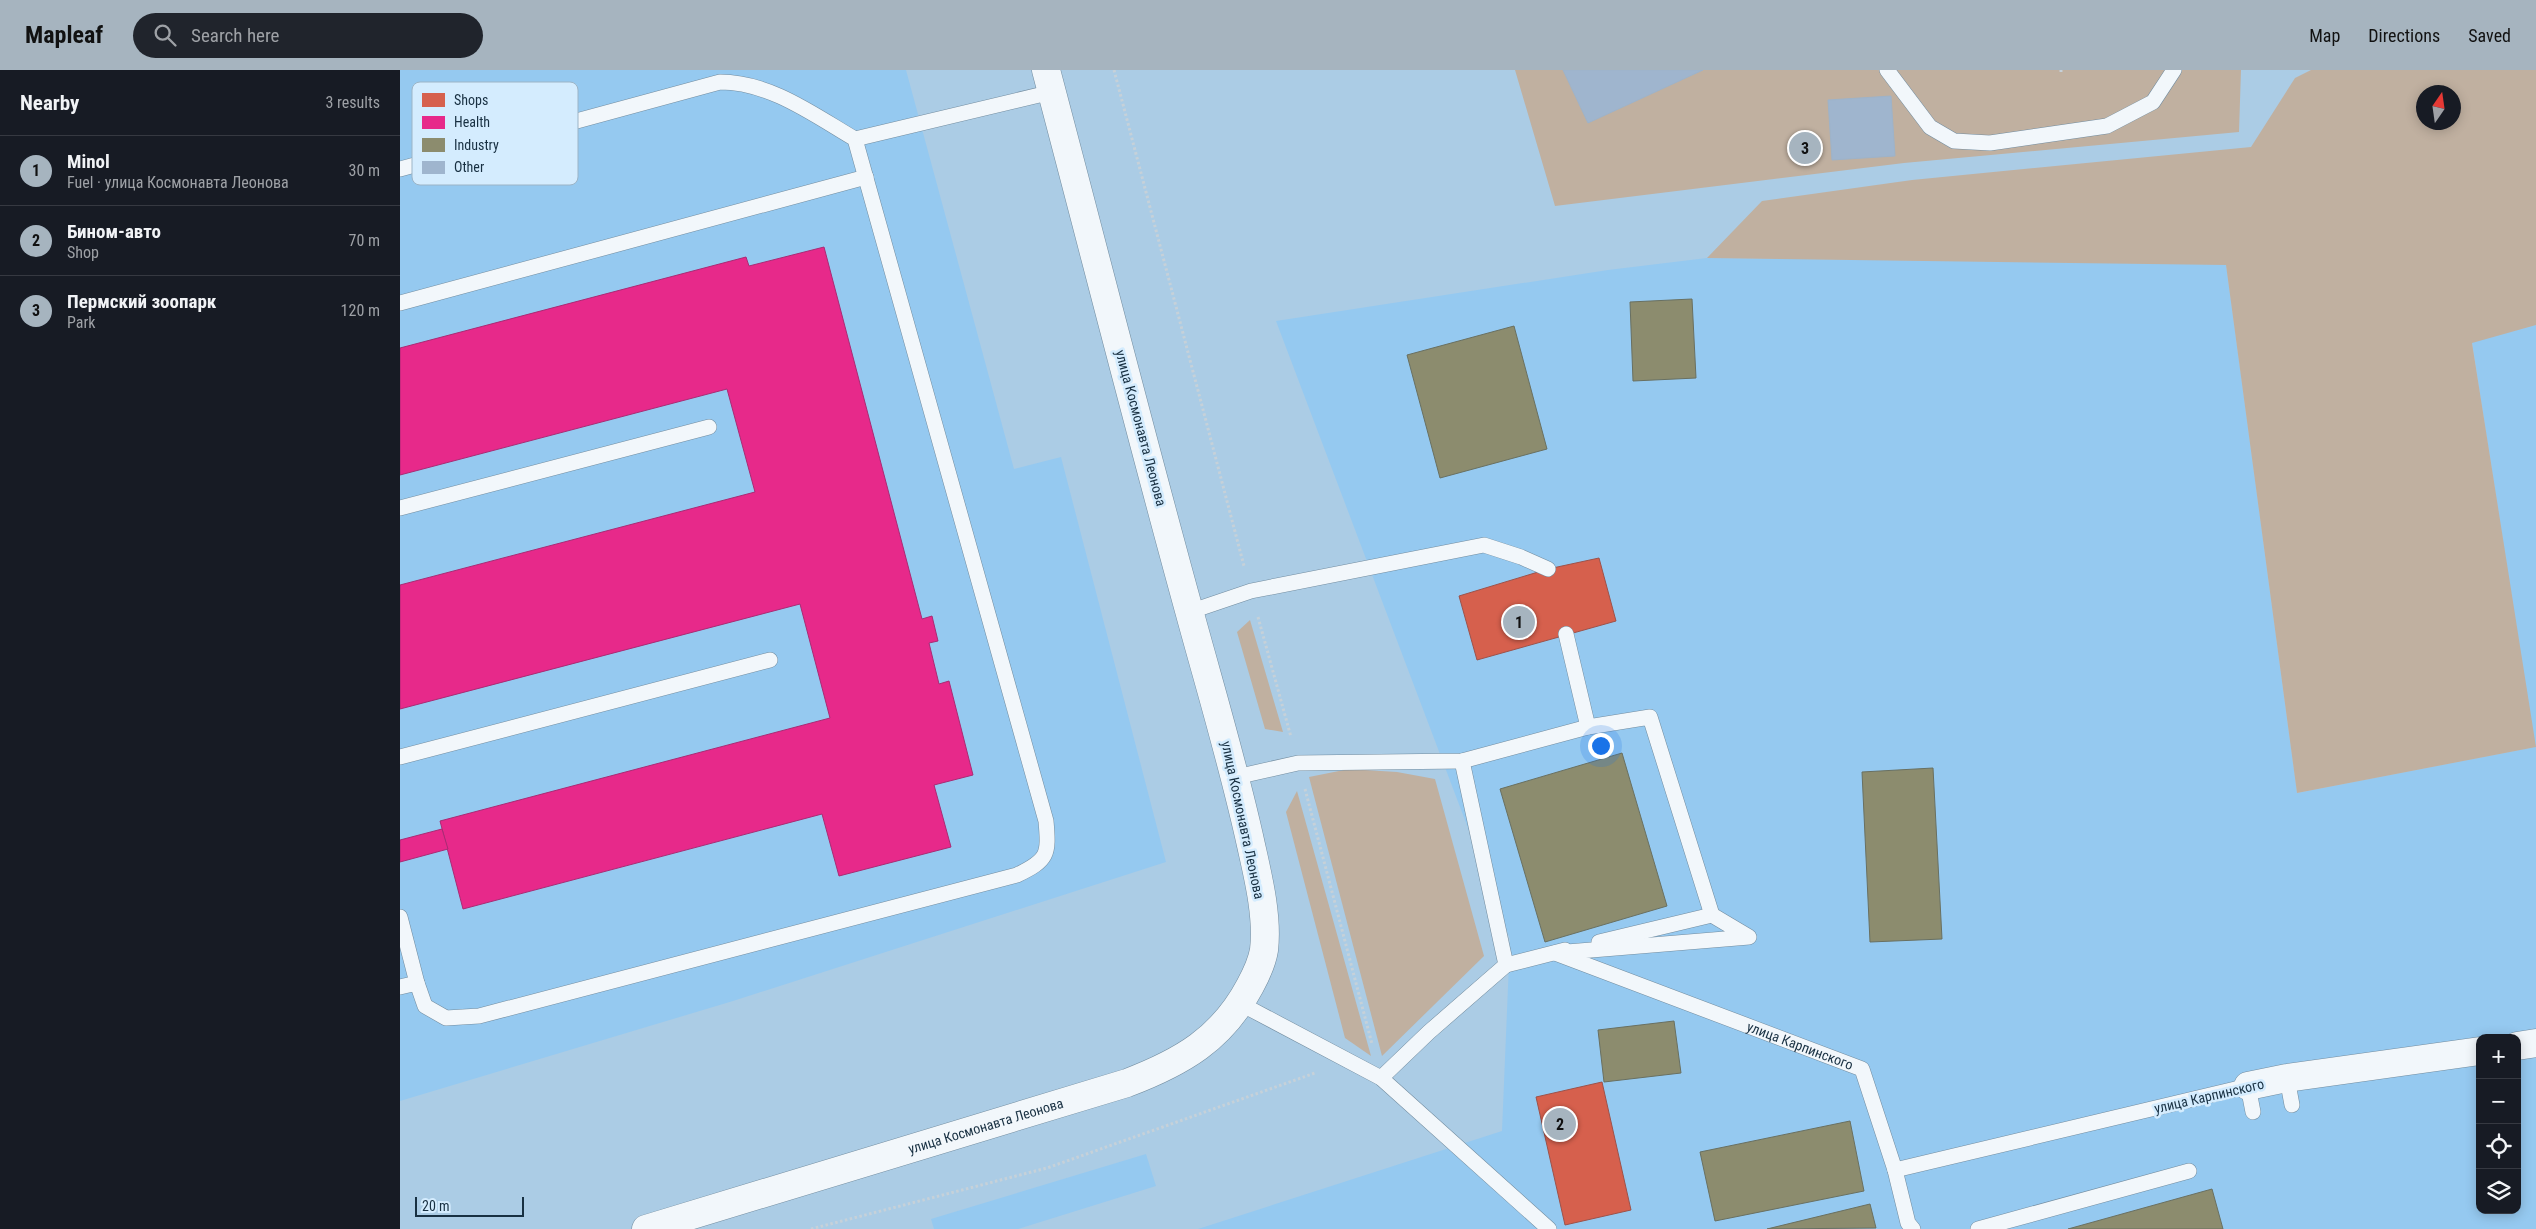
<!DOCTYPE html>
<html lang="en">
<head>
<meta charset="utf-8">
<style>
	:root { --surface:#171b24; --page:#20242c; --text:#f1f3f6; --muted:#9ea1a6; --line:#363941; --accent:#a6b4bf }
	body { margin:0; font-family:"Roboto Condensed",sans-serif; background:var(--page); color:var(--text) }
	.controls { position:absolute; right:15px; bottom:15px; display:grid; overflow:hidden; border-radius:10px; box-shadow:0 2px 12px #0003 }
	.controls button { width:45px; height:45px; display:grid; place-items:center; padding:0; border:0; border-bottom:1px solid var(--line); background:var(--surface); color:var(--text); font:25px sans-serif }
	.compass { position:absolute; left:2016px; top:15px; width:45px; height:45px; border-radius:50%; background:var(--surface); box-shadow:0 2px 12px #0003; rotate:13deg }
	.scale { position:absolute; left:15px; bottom:12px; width:109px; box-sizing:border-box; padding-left:5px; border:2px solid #183042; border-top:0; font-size:14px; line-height:18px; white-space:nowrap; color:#183042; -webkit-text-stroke:4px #d4ecfe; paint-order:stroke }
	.you { position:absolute; left:1200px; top:675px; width:18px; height:18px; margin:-12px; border:4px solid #fff; border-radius:50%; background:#1a73e8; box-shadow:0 0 0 8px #1a73e833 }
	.badge { display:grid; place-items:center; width:32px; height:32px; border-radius:50%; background:var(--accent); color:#111; font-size:16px; font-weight:700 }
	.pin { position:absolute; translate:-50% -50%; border:2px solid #fff; box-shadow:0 1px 5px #0006 }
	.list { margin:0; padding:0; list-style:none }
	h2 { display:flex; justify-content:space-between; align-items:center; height:65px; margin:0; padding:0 20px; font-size:21px }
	h2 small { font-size:16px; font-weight:400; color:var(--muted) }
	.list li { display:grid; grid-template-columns:32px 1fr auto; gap:15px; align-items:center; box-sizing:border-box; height:70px; padding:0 20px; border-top:1px solid var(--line) }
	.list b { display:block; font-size:19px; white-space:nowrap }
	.list p { margin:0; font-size:16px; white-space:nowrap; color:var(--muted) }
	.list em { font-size:16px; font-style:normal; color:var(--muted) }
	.icon { flex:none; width:28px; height:28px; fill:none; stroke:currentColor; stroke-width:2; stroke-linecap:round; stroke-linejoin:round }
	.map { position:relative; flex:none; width:2136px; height:1159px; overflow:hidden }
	header { display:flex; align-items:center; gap:30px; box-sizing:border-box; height:70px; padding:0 25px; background:var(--accent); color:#111 }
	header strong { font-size:24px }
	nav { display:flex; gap:28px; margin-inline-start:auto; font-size:18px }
	.search { width:350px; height:45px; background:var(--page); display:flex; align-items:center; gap:12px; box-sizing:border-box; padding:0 18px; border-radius:28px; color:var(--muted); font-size:19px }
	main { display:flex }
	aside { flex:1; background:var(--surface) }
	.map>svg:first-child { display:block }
	.built { fill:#95c9f0; fill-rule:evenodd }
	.green { fill:#c0b0a0; fill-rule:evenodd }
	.shops { fill:#d6604d; stroke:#9d524a }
	.health { fill:#e7298a; stroke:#a92b74 }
	.industry { fill:#8c8c6e; stroke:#697061 }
	.building { fill:#9fb5ce; stroke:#9eb3c9 }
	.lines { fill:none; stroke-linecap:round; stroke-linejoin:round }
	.lane-casing { stroke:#728c9f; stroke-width:16 }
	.street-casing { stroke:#728c9f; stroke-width:29 }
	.primary-casing { stroke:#728c9f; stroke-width:29 }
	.path { stroke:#c6d1d9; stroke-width:3; stroke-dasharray:2.5 2.5; stroke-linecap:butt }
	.lane { stroke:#f2f7fb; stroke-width:15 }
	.street { stroke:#f2f7fb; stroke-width:28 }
	.primary { stroke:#f2f7fb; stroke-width:28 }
	.labels { text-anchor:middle; stroke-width:5; stroke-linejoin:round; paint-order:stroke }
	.street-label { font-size:14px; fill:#183042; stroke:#d4ecfe }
	.key { fill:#d4ecfe; stroke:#9cb4c6; stroke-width:1 }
	.key-label { font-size:14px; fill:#183042 }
</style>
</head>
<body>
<header>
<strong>Mapleaf</strong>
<div class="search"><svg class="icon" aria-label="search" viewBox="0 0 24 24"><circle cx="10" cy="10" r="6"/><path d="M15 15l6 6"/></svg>Search here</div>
<nav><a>Map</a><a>Directions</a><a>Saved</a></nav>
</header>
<main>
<aside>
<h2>Nearby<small>3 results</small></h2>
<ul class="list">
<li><span class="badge">1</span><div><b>Minol</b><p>Fuel · улица Космонавта Леонова</p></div><em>30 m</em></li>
<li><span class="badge">2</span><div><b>Бином-авто</b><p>Shop</p></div><em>70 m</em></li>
<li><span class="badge">3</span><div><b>Пермский зоопарк</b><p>Park</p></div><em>120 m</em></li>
</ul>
</aside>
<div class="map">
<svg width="2136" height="1159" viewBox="0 0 2136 1159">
	<rect width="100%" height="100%" fill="#abcce5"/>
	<g class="built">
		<path d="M0 0H506L614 399 661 387 766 792 333 931 0 1031Z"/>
		<path d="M1307 188 1826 194 1897 723 2135 677 2072 272 2136 255V1159H798L1102 1061 1110 869 876 251 1208 200ZM2080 968H2117V1140H2080Z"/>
		<path d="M746 1084 756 1116 618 1159H534L531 1149Z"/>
	</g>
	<g class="green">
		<path d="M1115 0H1841L1839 62 1504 93 1155 136Z"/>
		<path d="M1911 0H2136V255L2072 273 2136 677 1897 723 1826 195 1307 188 1362 131 1512 110 1851 77 1895 8ZM2054 22V52H2024V22Z"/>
		<path d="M850 550 883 662 865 659 837 562Z"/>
		<path d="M949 699 997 702 1035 709 1084 886 982 986 909 707Z"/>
		<path d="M897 721 971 986 945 968 886 742Z"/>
	</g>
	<g class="shops">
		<path d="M1199 488 1216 551 1077 590 1059 526 1148 499Z"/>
		<path d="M1202 1012 1231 1140 1165 1155 1136 1027Z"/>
	</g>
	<g class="health">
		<path d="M424 177 522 549 532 546 538 571 529 573 539 614 549 611 573 705 534 715 551 777 439 806 422 744 63 839 40 751 430 648 400 534 0 639V515L355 422 327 319 0 405V278L346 187 349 196Z"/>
		<path d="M42 759 48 779 0 792V770Z"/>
	</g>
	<g class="industry">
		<path d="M1292 229 1296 308 1233 311 1230 232Z"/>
		<path d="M1114 256 1147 379 1040 408 1007 285Z"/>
		<path d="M1222 683 1267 836 1145 872 1100 719Z"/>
		<path d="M1533 698 1542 869 1470 872 1462 702Z"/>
		<path d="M1274 951 1281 1003 1204 1012 1198 960Z"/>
		<path d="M1450 1051 1464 1121 1315 1151 1300 1082Z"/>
		<path d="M1812 1119 1823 1159H1668Z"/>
		<path d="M1470 1134 1476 1158 1367 1159Z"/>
	</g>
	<g class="building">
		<path d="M1163 0H1303L1188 53Z"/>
		<path d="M1491 26 1495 86 1432 90 1428 30Z"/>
	</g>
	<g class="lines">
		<defs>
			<g id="lane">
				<path d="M1487 0 1530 57 1554 71 1590 73 1707 56 1753 32 1774 0"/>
				<path d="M455 69 652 22"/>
				<path d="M0 99 320 12C370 12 414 45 455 69L646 751C649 785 648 790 617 805L79 946 46 948 25 936 17 913 0 917"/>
				<path d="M0 233 466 107"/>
				<path d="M0 438 309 357"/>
				<path d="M789 542 851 521 1084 475 1121 487 1148 499"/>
				<path id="s1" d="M1188 657 1250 647 1312 845 1349 867 1155 883 1462 999 1495 1100 1508 1153 1513 1159"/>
				<path d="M0 687 370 590"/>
				<path d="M836 707 898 693 1062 691 1188 657 1166 564"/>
				<path d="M0 847 17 913"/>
				<path d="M1199 872 1312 845"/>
				<path d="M1106 895 1165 880"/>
				<path d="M841 934 981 1008 1149 1159"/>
				<path d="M981 1008 1029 962 1106 895 1062 691"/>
				<path d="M1887 1008 1892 1035"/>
				<path d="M1495 1100 1848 1016 1853 1042"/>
				<path d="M1578 1159 1789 1101"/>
			</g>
			<g id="street">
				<path d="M2117 976 2136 973"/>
				<path d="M1848 1016 1887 1008 2080 981"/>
			</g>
			<g id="primary">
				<path id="s2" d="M246 1159 727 1013C782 992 822 969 850 916 856 905 862 892 864 880 868 847 858 806 851 775 834 697 811 621 790 544 740 363 694 181 646 0"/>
			</g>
		</defs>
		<use href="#lane" class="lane-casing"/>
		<use href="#street" class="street-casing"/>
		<use href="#primary" class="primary-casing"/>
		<g class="path">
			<path d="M714 0 844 496"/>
			<path d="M1661 0V2"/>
			<path d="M858 547 891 667"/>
			<path d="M905 719 972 974"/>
			<path d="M411 1159 647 1098 915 1003"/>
		</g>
		<use href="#lane" class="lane"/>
		<use href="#street" class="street"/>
		<use href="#primary" class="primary"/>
	</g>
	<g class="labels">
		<g class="street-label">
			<text transform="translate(741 358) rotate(75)" y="5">улица Космонавта Леонова</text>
			<text transform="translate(843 750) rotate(78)" y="5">улица Космонавта Леонова</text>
			<text dy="5" stroke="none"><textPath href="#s1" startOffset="770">улица Карпинского</textPath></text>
			<text transform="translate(1809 1026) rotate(-13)" y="5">улица Карпинского</text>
			<text dy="5" stroke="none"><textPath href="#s2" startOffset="355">улица Космонавта Леонова</textPath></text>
		</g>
	</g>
	<rect x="12" y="12" width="166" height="103" rx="8" class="key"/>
	<rect x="22" y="23" width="23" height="14" fill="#d6604d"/>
	<rect x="22" y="46" width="23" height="13" fill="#e7298a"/>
	<rect x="22" y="68" width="23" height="14" fill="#8c8c6e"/>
	<rect x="22" y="91" width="23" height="13" fill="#9fb5ce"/>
	<g class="key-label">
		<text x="54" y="35">Shops</text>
		<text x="54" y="57">Health</text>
		<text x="54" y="80">Industry</text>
		<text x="54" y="102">Other</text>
	</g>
</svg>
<div class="controls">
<button>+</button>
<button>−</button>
<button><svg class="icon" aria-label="locate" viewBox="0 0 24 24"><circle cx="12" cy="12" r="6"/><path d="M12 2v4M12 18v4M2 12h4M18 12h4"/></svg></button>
<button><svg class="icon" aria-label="layers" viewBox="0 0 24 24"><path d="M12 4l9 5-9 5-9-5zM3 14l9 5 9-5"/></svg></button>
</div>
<svg class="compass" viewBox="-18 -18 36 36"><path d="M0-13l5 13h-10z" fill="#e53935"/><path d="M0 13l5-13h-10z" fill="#9ea1a6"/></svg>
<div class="scale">20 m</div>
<div class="you"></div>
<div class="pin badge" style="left:1119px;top:552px">1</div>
<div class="pin badge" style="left:1160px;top:1054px">2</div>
<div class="pin badge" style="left:1405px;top:78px">3</div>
</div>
</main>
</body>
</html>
